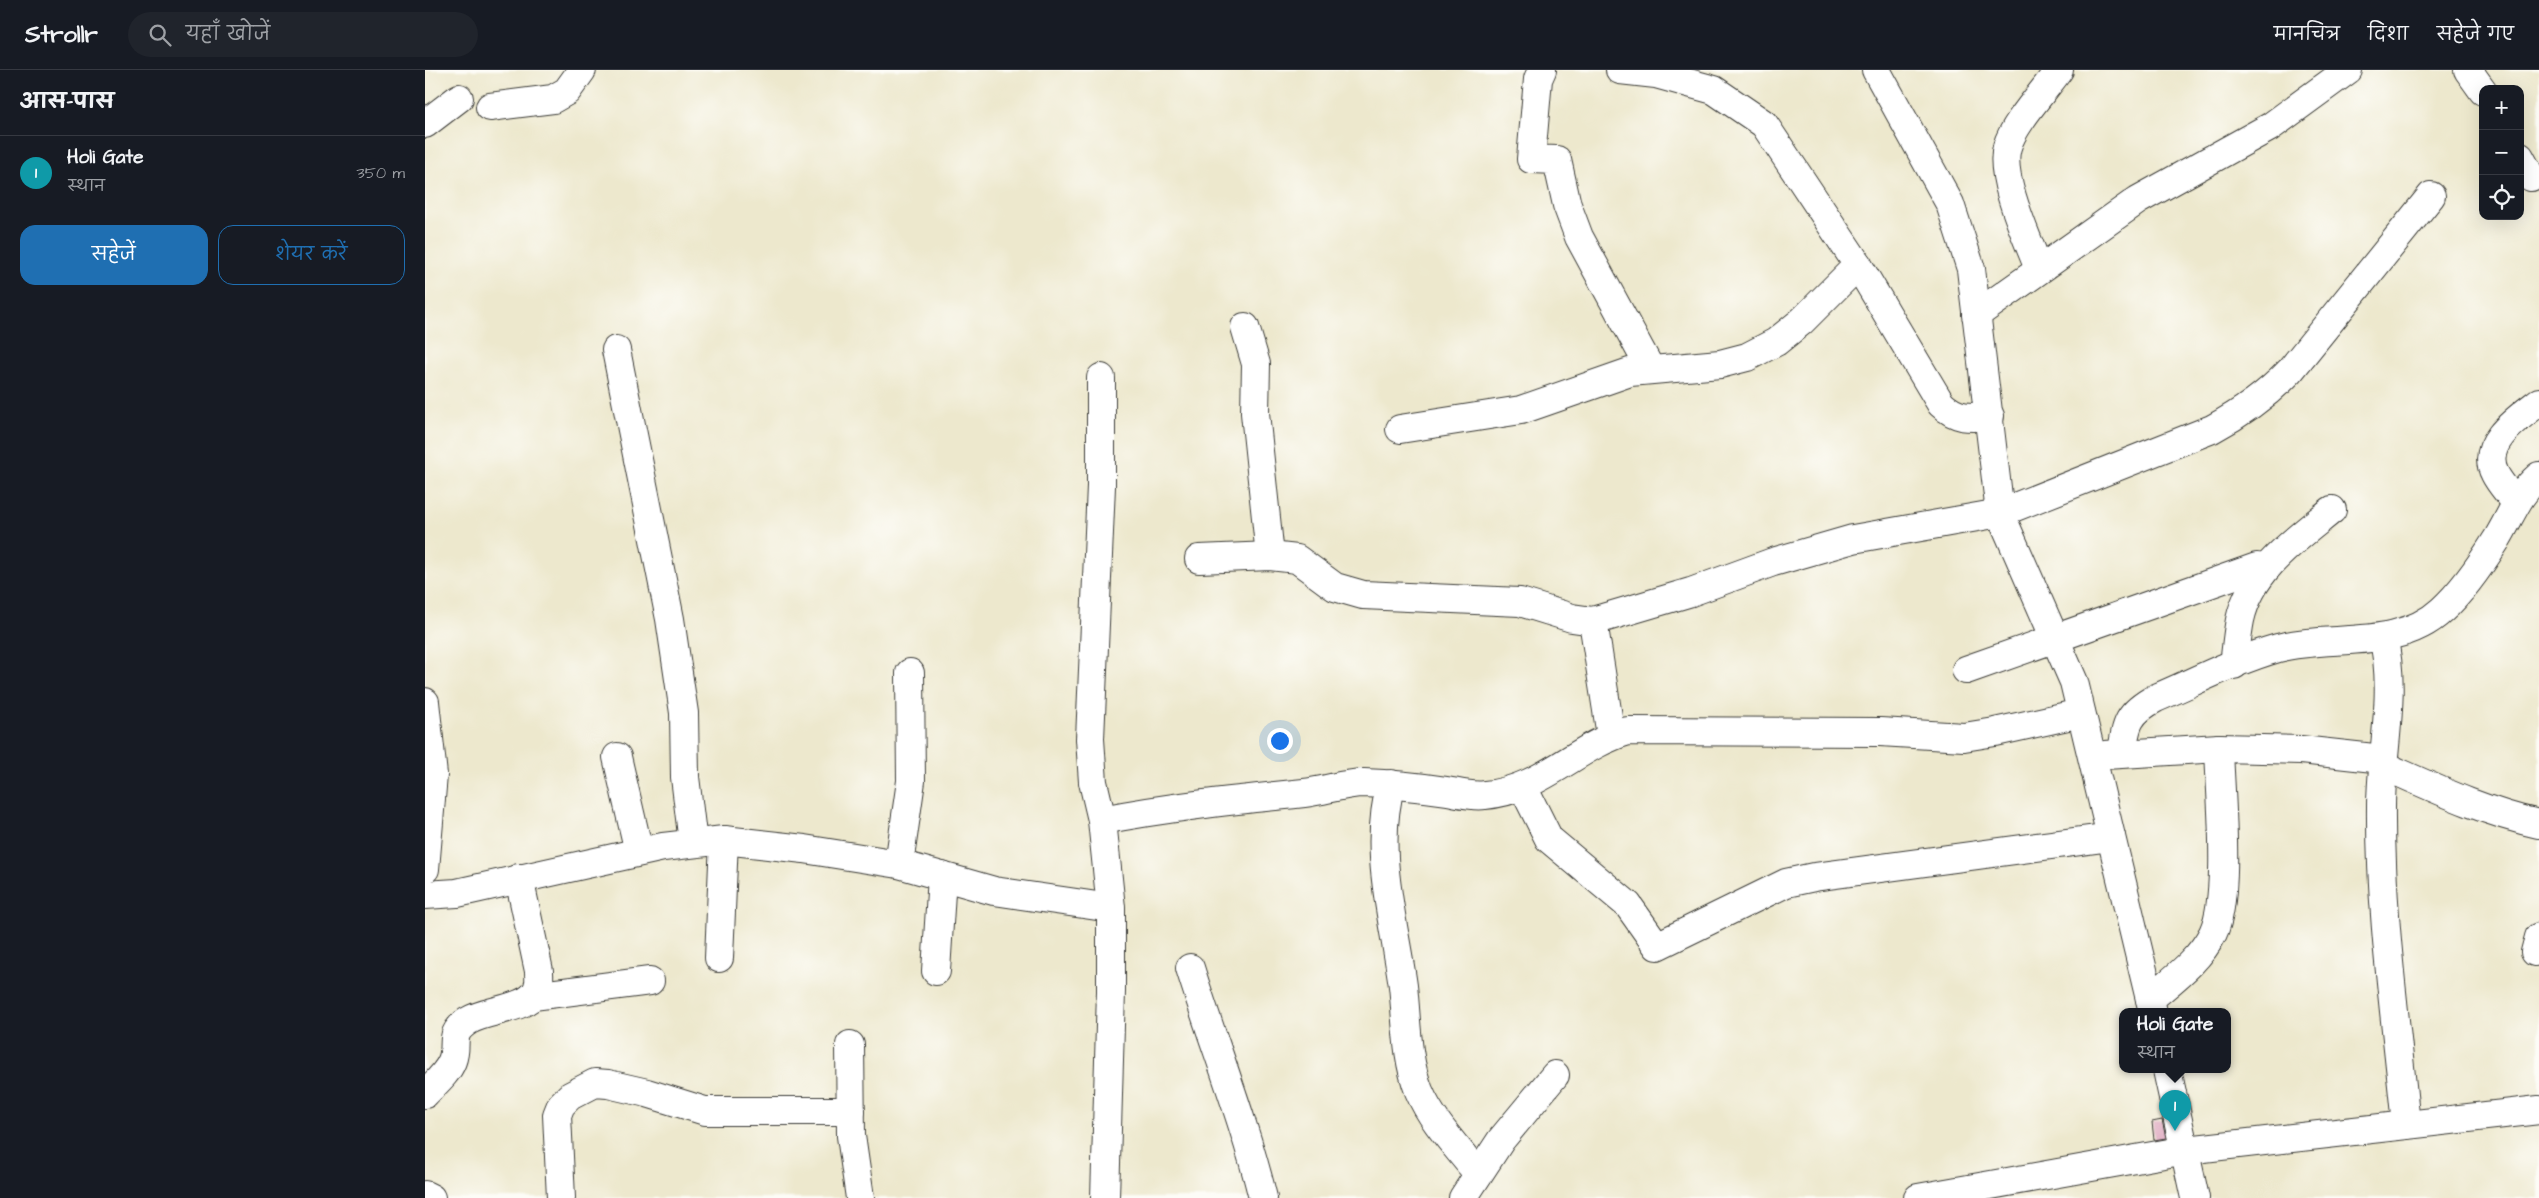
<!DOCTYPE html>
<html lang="hi">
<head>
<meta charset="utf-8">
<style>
	:root { --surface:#171b24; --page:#20242c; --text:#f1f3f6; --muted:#9ea1a6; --line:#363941; --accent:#1f6fb2 }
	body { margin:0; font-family:"Architects Daughter","Playpen Sans Deva",sans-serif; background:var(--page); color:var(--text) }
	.controls { position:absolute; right:15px; top:15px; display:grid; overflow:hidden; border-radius:10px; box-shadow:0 5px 20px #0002 }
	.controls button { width:45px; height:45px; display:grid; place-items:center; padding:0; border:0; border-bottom:1px solid var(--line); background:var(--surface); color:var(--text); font:25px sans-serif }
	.you { position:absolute; left:854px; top:670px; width:18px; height:18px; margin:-12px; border:4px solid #fff; border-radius:50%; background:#1a73e8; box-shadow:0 0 0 8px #1a73e833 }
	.badge { display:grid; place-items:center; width:32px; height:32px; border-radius:50%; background:var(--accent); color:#fff; font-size:16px; font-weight:700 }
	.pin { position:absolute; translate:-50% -41px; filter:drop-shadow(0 1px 2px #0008) }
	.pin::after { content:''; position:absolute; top:26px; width:18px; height:15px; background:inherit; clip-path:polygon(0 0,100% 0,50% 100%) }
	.popup { position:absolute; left:1694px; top:938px; width:112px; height:65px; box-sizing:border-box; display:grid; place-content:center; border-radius:10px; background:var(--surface); filter:drop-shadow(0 1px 4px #0005); font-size:16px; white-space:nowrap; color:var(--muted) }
	.popup b { font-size:19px; color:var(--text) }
	.popup::after { content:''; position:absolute; left:50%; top:100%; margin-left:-10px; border:10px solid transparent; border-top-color:var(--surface) }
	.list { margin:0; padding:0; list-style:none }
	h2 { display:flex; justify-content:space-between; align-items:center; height:65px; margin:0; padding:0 20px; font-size:21px }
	h2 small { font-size:16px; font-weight:400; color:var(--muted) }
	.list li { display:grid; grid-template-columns:32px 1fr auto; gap:15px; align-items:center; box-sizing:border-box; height:75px; padding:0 20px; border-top:1px solid var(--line) }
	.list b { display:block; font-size:19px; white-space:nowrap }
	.list p { margin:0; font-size:16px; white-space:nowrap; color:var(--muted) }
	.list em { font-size:16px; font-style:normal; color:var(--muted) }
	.actions { display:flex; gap:10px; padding:15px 20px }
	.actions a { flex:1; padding:11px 0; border:1px solid var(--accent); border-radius:15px; text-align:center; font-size:18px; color:var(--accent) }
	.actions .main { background:var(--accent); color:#fff }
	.icon { flex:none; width:28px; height:28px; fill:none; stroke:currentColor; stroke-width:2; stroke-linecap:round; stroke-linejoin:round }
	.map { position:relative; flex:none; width:2114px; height:1128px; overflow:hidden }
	header { display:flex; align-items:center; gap:30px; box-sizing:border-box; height:70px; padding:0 25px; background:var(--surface); border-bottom:1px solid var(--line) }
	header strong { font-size:24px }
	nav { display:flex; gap:28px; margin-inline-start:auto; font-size:18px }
	.search { width:350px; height:45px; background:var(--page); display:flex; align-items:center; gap:12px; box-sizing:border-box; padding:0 18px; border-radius:28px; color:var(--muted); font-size:19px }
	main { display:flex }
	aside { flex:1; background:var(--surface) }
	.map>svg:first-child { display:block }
	.building { fill:#da9fb9 }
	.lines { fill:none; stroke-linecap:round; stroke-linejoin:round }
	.minor-casing { stroke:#3b3b37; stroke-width:30 }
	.minor { stroke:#fff; stroke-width:28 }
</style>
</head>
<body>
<header>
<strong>Strollr</strong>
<div class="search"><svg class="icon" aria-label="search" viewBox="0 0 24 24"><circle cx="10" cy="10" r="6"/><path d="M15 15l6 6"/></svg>यहाँ खोजें</div>
<nav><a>मानचित्र</a><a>दिशा</a><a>सहेजे गए</a></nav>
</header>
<main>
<aside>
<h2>आस-पास<small></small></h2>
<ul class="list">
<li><span class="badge" style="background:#0f9aa8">1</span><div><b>Holi Gate</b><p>स्थान</p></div><em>350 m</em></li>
</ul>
<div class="actions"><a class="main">सहेजें</a><a>शेयर करें</a></div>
</aside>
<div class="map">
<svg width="2114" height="1128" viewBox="0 0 2114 1128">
	<rect width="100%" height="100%" fill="#fdfcf7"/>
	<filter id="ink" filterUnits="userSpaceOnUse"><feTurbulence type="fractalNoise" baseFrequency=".02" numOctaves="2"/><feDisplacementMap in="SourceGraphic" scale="10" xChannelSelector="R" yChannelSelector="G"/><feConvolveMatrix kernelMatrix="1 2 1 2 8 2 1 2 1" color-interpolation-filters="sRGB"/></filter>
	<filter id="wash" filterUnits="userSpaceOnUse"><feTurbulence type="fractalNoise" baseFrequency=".0096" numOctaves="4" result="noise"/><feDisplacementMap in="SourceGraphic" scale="20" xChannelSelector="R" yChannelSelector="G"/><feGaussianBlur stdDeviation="1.12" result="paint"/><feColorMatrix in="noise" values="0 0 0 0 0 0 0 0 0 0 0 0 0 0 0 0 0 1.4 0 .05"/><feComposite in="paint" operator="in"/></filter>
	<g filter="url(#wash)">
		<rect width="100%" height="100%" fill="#ede8cd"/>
		<g id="blocks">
			<path class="building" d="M1737 1050 1741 1068 1729 1070 1727 1052Z"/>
		</g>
	</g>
	<g filter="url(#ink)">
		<use href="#blocks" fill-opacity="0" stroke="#3b3b37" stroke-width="1"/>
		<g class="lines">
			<defs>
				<g id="minor">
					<path d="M1117 0 1113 9 1106 89 1132 90 1142 135 1154 167 1225 298"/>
					<path d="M1195 0 1231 4 1289 20 1339 54 1433 195 1516 334C1532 349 1544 348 1565 346"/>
					<path d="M1451 0 1525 134 1546 199 1575 443 1649 612 1728 942"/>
					<path d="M2043 0 2058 21"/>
					<path d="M65 37 128 29 142 21 157 0"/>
					<path d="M0 54 34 28"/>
					<path d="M2095 87 2106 107"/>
					<path d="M1614 199C1603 170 1573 106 1582 77 1588 54 1620 20 1634 0"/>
					<path d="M1551 245 1713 130 1845 57 1923 0"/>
					<path d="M820 257 831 294 830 343 845 486"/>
					<path d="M191 280 245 549 259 643 260 707 268 773"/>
					<path d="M676 308V416L665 669 668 712 677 750 686 838V921L680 1128"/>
					<path d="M975 359 1096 340 1205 302 1295 294 1322 287 1351 272 1377 251 1433 195"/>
					<path d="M2090 432C2084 423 2075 414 2070 404 2054 374 2093 348 2114 332"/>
					<path d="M774 489 845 486 872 489 910 517 938 525 1095 532 1147 548 1168 551 1266 522 1348 492 1428 469 1575 443 1787 359C1817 343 1841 326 1865 301L2006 126"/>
					<path d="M1168 551 1186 666"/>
					<path d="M1958 567C1972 622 1956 681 1956 737 1955 843 1971 950 1981 1055"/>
					<path d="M1809 595C1811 580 1812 565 1815 550 1826 500 1870 470 1907 440"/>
					<path d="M1541 600 1832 497"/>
					<path d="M0 632 8 705 0 799"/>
					<path d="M1697 683C1701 653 1703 643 1731 628 1771 611 1811 590 1853 578 1906 564 1973 581 2017 540 2038 521 2057 493 2072 469 2086 446 2093 424 2114 406"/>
					<path d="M1680 685 1794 678 1876 680 1958 689"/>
					<path d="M192 687 214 782"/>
					<path d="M1957 695C2009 718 2059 742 2114 754"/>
					<path d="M966 714C947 780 969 850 978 916 982 951 981 988 994 1021 1007 1052 1033 1078 1053 1104"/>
					<path d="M1098 717 1124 769 1203 835 1232 876 1361 813 1389 807 1686 767"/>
					<path d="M677 750C744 737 811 730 879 723 899 721 920 713 939 713 967 714 995 717 1022 721 1034 723 1048 727 1060 725 1117 720 1151 676 1203 661L1455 662 1539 667 1570 662 1656 643"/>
					<path d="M474 794 486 711 485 603"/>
					<path d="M0 825 32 823 238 777 299 770 379 779 474 794 569 821 686 838"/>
					<path d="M2110 882 2114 867"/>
					<path d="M294 888 299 770"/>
					<path d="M765 898C789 975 819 1050 838 1128"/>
					<path d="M511 901 517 806"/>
					<path d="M108 926 225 911"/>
					<path d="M1725 929C1747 910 1775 890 1788 863 1806 825 1795 723 1794 678"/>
					<path d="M425 975 426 1066 435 1128"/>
					<path d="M1742 1000 1770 1128"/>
					<path d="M0 1024C9 1014 22 1004 27 991 34 973 22 965 43 951 61 939 107 940 113 917 115 912 114 906 114 901L94 808"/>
					<path d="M0 1125 6 1128"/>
					<path d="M136 1128 132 1045 136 1035 145 1026 170 1013 183 1014 222 1023 280 1041H426"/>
					<path d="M1038 1128 1076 1070 1130 1005"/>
					<path d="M1493 1128 1761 1080 2114 1040"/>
				</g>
			</defs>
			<use href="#minor" class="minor-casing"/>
			<use href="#minor" class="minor"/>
		</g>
	</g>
</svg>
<div class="controls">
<button>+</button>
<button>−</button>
<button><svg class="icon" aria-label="locate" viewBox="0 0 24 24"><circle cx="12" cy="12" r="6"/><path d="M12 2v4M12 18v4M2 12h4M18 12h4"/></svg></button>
</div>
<div class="you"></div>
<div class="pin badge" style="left:1750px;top:1061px;background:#0f9aa8">1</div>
<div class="popup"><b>Holi Gate</b>स्थान</div>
</div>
</main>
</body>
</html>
